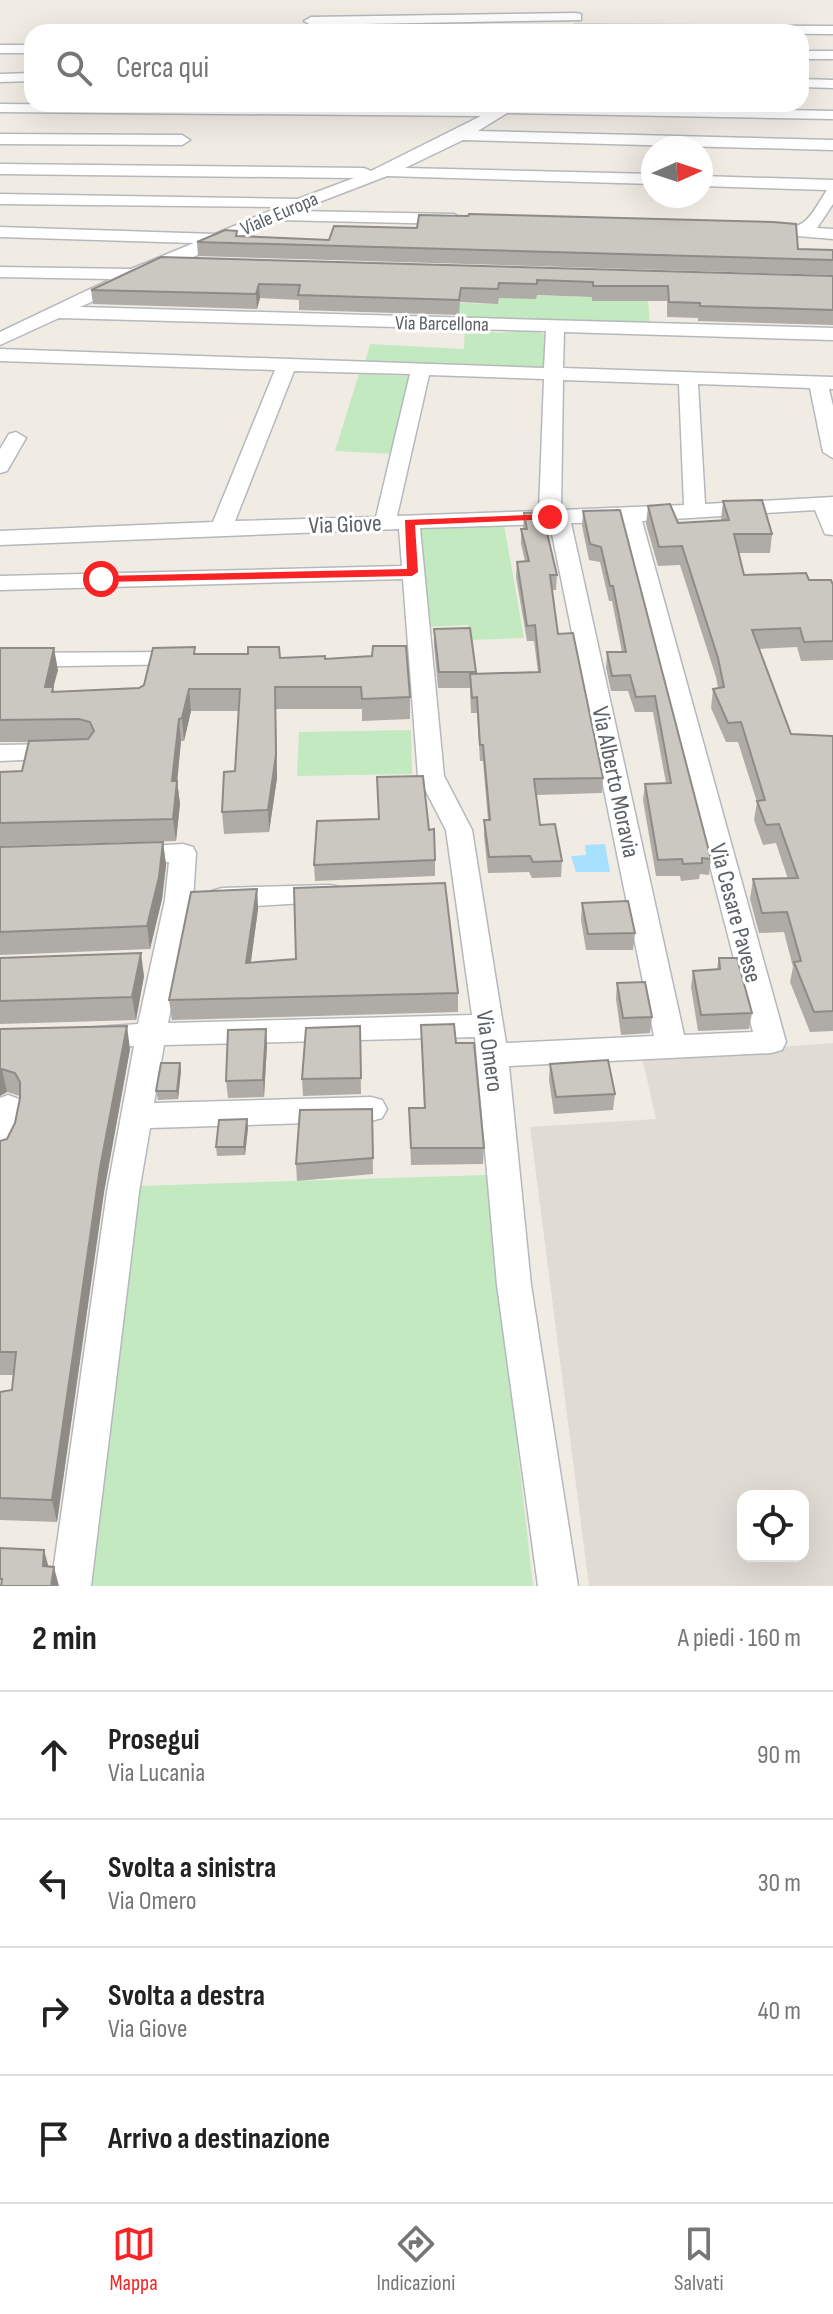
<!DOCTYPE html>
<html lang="it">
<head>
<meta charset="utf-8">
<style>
	:root { --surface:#fff; --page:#f2f2f2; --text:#222; --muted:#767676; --line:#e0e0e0; --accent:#f72325 }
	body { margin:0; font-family:"Sofia Sans Condensed",sans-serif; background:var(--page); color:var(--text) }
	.controls { position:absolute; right:24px; bottom:24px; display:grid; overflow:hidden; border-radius:16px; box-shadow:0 8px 32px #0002 }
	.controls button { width:72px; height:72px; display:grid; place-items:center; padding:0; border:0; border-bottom:2px solid var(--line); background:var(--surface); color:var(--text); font:40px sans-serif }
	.compass { position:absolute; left:641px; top:136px; width:72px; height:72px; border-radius:50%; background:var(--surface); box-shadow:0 8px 32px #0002; rotate:87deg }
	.stop { position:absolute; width:24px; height:24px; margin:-18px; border:6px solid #f72325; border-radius:50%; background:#fff }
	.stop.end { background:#f72325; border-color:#fff; box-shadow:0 2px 8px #0008 }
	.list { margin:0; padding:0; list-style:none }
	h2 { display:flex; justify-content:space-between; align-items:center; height:104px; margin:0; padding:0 32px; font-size:34px }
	h2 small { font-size:26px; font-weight:400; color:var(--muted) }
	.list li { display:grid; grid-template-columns:52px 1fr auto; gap:24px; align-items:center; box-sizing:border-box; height:128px; padding:0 32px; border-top:2px solid var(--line) }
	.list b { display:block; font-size:30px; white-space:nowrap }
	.list p { margin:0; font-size:26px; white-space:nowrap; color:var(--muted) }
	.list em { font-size:26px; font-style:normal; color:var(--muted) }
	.icon { flex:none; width:44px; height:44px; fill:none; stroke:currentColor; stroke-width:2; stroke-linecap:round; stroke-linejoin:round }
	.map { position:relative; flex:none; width:833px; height:1586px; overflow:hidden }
	.search { position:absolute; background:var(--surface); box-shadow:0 8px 32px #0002; left:24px; right:24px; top:24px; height:88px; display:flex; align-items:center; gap:20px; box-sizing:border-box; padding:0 28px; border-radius:24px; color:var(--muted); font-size:30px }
	.sheet { height:616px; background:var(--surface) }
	nav { display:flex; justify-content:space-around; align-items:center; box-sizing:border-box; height:112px; border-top:2px solid var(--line); background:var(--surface); font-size:22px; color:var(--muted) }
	nav a { display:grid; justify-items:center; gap:4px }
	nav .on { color:var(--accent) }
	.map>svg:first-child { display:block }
	.education { fill:#e0dbd3; fill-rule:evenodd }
	.green { fill:#c2e9bf }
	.water { fill:#a5e0ff }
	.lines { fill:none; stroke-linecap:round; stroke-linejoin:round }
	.minor-casing { stroke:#b5b8bc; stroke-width:3 }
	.minor { fill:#fff; fill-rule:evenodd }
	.wall { fill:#afaba6 }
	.shaded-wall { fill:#8e8b87 }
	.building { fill:#cbc7c1; stroke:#8e8b87; stroke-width:2 }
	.route { fill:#f72325 }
	.labels { text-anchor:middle; stroke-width:6; stroke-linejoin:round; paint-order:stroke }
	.far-street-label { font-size:20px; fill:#5c6166; stroke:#fff }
	.street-label { font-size:24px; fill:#5c6166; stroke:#fff }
</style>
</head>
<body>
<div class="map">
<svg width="833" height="1586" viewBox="0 0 833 1586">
	<rect width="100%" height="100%" fill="#f0ece4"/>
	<path class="education" d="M833 1043V1586H589L530 1127 656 1119 642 1057ZM743 1496H803V1556H743Z"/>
	<g class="green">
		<path d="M499 294 648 299 650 324 454 320 458 303 498 304Z"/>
		<path d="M465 327 499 333 535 330 547 336 546 371 364 366 370 344 464 349Z"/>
		<path d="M359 374 411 376 392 454 335 451Z"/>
		<path d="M504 525 524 638 469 640 468 625 425 627 420 528Z"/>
		<path d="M411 730 412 774 297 776 299 732Z"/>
		<path d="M487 1175 533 1586H91L138 1186Z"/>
	</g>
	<path class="water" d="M605 844 610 872H576L571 856 586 855 585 845Z"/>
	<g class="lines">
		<defs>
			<g id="minor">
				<path d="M576 13 581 14V20L311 25 304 21 311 17Z"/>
				<path d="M574 25 833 26V34L569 32 567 29Z"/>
				<rect x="0" y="45" width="32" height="8"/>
				<rect x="801" y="51" width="32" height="8"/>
				<path d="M32 73V81L0 82V74Z"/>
				<path d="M801 79 833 80V88L801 87Z"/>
				<path d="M0 104 496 108 502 104H520L833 111V119L507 113 478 131 833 140V150L463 140 405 168 653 174V184L387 176 296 211 454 214 462 219 454 224 277 220 80 307 833 328V340L564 332 563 368 833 377V389H829L833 406V458L823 452 810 388 698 384 705 504 833 497V535L825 534 815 510 642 521 786 1042 782 1050 771 1053 509 1066 531 1285 578 1586H538L497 1285 475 1037 164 1045 154 1103 371 1097 382 1100 387 1109 382 1118 371 1121 150 1128 139 1192 91 1586H51L107 1192 134 1046 96 1047 85 1044 81 1036 85 1028 138 1024 165 900 169 862 119 860 115 854 119 848 183 844 193 847 196 853 193 900 168 1023 472 1015 446 830 418 776 403 579 0 590V576L402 566 399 529 0 545V531L213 522 275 370 0 361V349L544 368 546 331 59 318 0 345V332L111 279 0 277V267L131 269 194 243 0 237V227L215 234 279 207 0 204V194L298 199 354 178 0 174V164L364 168 371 171 481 116 0 112ZM294 371 410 374 376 517 235 521ZM429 375 544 379 539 511 397 516ZM563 380 679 384 684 505 561 510ZM621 522 753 1032 684 1035 571 523ZM550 524 654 1036 506 1043 472 830 444 776 420 528Z"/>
				<path d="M0 134 182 135 190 140 182 145 0 144Z"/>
				<path d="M701 176 833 180V204L817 228 833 229V239L762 233 754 228C767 216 790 234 804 222 813 215 820 200 827 190L701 186Z"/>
				<path d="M16 432 26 438 7 471 0 473V449L9 434Z"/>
				<path d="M183 652 191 654 195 659 191 664 0 667V653Z"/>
				<path d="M59 744 68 746 72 752 68 758 0 761V745Z"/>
				<path d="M330 885 340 887 344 894 340 901 222 908 212 905 208 898 212 891 222 888Z"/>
				<path d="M8 1095 19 1099C27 1114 19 1144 11 1159L0 1163V1098Z"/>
			</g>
		</defs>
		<use href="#minor" class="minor-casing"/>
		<use href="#minor" class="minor"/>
	</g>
	<g class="wall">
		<path d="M238 236 329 240 833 250V275L198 256 197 242Z"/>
		<path d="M161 257 833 276V325L698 321V318L667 317V301H592V297L537 295 536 299 499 298 498 304 460 302 459 315 299 310V300L260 298 257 309 93 304 91 290Z"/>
		<path d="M723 501 772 534 770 553H738L744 575 809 580 833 585V660L801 661 797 647 759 649 791 734 833 736V1031L810 1032 790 982 793 967 784 932 759 933 750 899 753 879H788L776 843 763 845 754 820 757 802 738 742H726L711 708 713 689 718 688 716 677 680 565 658 566 646 524 648 506 678 523 721 520Z"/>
		<path d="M620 510 711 859 709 875 700 874 699 879 681 881 680 876H656L643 800 645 784 666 783 653 712H635L628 691H611L606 668 607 652H622L612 601H609L600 562 589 560 582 526 583 511Z"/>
		<path d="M524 513 557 575 556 590H552L558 634 603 778 602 793 536 795 540 825 562 861 561 877 532 878 529 872 488 873 484 836V820H488L483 761H480L477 713H471L470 688H438L434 645V629L470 628 476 674 538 672 534 641H527L516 577 517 562 525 561 521 544V529H523Z"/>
		<path d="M195 647V654L325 659 410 697V719L362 721V709H276L277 778 269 832 224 834 222 812 235 771 239 711H191L184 741H181L177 781 180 804 176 841 0 846V772L22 771 29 742H0V648L58 670 53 688 54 692 139 688Z"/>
		<path d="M429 830 435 860V876L315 881 314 865Z"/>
		<path d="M163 842 166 865 162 899 150 949 0 955V847Z"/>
		<path d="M257 889 258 909 251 962 458 993V1012L172 1020 169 1000Z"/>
		<path d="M582 903 635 933 633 950H586L581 920Z"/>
		<path d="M0 958 144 976 136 1020 0 1024Z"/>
		<path d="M719 958 752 1013 749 1029 698 1031 691 987 693 971 717 969Z"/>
		<path d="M617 983 652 1017 650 1033 621 1035 616 999Z"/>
		<path d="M421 1025 456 1043 484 1148 483 1164 411 1165 409 1108H424Z"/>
		<path d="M360 1026 361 1094 303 1096 302 1079Z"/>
		<path d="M0 1029 130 1049 104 1192 57 1522 0 1520V1392L12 1390 13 1375H0V1141L7 1139 15 1123 20 1098V1096L7 1092 0 1096Z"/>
		<path d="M266 1029 267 1045 264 1097 228 1098 226 1081Z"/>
		<path d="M550 1064 615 1094 613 1110 554 1114 549 1080Z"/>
		<path d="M181 1071 178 1099 158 1100 156 1091Z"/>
		<path d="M372 1109 373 1174 297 1181 296 1164Z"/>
		<path d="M247 1119 248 1128 245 1155 217 1156 216 1147Z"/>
	</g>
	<g class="shaded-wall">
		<path d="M259 284 260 298 257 309 256 294Z"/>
		<path d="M54 648 58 670 53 688 57 709 45 687Z"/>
		<path d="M275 687 277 778 269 832 268 810Z"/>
		<path d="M189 689 191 711 184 741 182 718Z"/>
		<path d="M179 719 181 741 175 804 172 781Z"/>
		<path d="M177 781 180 804 176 841 173 819Z"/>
		<path d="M163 842 166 865 162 899 150 949 147 926Z"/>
		<path d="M257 889 258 909 248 982 246 963Z"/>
		<path d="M141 953 144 976 136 1020 132 997Z"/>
		<path d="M127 1026 130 1049 104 1192 57 1522 52 1500 100 1168Z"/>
		<path d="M266 1029 267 1045 264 1097 263 1080Z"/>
		<path d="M180 1063 181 1071 178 1099 177 1091Z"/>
		<path d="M2 1069 7 1092 0 1096V1070Z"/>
		<path d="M247 1119 248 1128 245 1155 244 1147Z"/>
		<path d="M44 1550 50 1572 43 1566Z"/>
		<path d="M54 1567 59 1586H51Z"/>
	</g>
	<g class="building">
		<path d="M469 214 773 222 796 224 798 249 833 250V260L197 242 225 230 237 231 236 236 329 240 334 226 417 228 419 215 468 216Z"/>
		<path d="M161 257 833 276V310L700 306V303L669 302 668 286H593V282L537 280V284L499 283 498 289 461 288 459 300 298 295 300 285 259 284 256 294 91 290Z"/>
		<path d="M762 500 772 534H734L744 575 806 573 809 580H831L833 585V641L804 642 800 628 752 630 791 734 833 736V1011L814 1012 794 962 801 961 787 912 762 913 753 879 798 878 779 824 766 825 757 801 765 800 741 722 728 723 713 689 724 687 718 658 682 546 659 547 648 506 670 504 678 523 729 520 723 501Z"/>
		<path d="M620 510 711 859 702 858V863L683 864 682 859 658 860 645 784 671 783 655 696 636 697 630 675 612 676 607 652H626L613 586H610L601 547 590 544 583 511Z"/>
		<path d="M542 512 557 575H550L558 634 573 633 603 778 534 779 540 825 555 824 562 861 533 862 530 856 489 857 484 820H490L483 745H480L477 697 472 698 470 674 540 672 535 625 527 626 517 562 529 561 521 529H527L524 513Z"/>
		<path d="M470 628 476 672H439L434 629Z"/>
		<path d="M373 646H406L410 697 362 699 361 687H275L276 755 268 810 222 812 224 772 235 771 240 689H189L182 718 179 719 172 781H177L173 819 0 823V772L22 771 29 741 88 739 94 731 90 722 79 719 0 720V648H54L45 687H53L52 692 139 688 144 685 153 648 195 647 194 654H248V647H279L280 658 325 656V659L372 656Z"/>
		<path d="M423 776 429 830 434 829 435 860 314 865 317 821 379 819 377 777Z"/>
		<path d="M163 842 159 877 147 926 0 932V847Z"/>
		<path d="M445 883 458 993 169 1000 191 892 257 889 246 963 296 959 294 888Z"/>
		<path d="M628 901 635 933 588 934 582 903Z"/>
		<path d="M141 953 132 997 0 1001V958Z"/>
		<path d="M719 958H737L752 1013 701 1015 693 971 720 969Z"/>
		<path d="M645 982 652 1017 623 1018 617 983Z"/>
		<path d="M454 1024 456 1043H474L484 1148H411L409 1108H425L421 1025Z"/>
		<path d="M127 1026 100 1168 52 1500 0 1498V1392L12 1390 16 1352H0V1141L7 1139 15 1123 20 1098V1082L15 1073 2 1069 0 1070V1029Z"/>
		<path d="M360 1026 361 1078 302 1079 306 1028Z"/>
		<path d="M266 1029 263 1080 226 1081 228 1030Z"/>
		<path d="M608 1060 615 1094 556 1097 550 1064Z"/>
		<path d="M161 1063H180L177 1091H156Z"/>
		<path d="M372 1109 373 1158 296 1164 300 1110Z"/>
		<path d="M247 1119 244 1147H216L219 1120Z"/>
		<path d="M0 1548 44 1550 43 1566 54 1567 51 1586H1L2 1579H0Z"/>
	</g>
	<path class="route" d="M550 514 554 515V519L415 525 418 572 412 576 101 582 95 579 101 576 407 569 405 520Z"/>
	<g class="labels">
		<g class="far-street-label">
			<text transform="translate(279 213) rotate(-23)" y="7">Viale Europa</text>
			<text transform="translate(442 323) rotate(1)" y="7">Via Barcellona</text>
		</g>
		<g class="street-label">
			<text transform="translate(345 524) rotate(-2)" y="8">Via Giove</text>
			<text transform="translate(616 782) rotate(78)" y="8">Via Alberto Moravia</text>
			<text transform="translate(736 913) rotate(75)" y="8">Via Cesare Pavese</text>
			<text transform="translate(490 1051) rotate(82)" y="8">Via Omero</text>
		</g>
	</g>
</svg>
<div class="controls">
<button><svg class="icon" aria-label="locate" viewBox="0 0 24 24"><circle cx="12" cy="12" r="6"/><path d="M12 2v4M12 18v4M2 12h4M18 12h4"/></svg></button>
</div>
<svg class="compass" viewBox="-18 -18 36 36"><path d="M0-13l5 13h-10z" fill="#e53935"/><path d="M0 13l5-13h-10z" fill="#767676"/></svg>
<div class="stop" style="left:101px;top:579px"></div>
<div class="stop end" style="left:550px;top:517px"></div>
<div class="search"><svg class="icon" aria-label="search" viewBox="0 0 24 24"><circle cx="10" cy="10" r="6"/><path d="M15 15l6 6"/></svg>Cerca qui</div>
</div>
<section class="sheet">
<h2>2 min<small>A piedi · 160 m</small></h2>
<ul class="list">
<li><svg class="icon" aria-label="ahead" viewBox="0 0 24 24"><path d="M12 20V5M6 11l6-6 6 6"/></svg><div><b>Prosegui</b><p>Via Lucania</p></div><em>90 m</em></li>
<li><svg class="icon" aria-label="left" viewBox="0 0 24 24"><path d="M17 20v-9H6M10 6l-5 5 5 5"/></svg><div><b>Svolta a sinistra</b><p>Via Omero</p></div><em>30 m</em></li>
<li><svg class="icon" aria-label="right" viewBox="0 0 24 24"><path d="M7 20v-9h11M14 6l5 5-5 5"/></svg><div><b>Svolta a destra</b><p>Via Giove</p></div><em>40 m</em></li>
<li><svg class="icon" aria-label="arrive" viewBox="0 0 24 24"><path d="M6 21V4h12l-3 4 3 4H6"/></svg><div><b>Arrivo a destinazione</b></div></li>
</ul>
</section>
<nav>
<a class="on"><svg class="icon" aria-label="map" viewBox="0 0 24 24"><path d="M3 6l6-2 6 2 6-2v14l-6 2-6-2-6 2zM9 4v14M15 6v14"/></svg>Mappa</a>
<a><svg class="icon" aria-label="directions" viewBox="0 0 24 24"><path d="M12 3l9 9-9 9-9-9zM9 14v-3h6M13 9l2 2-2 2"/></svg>Indicazioni</a>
<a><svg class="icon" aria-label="saved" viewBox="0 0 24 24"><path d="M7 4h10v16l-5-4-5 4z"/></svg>Salvati</a>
</nav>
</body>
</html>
